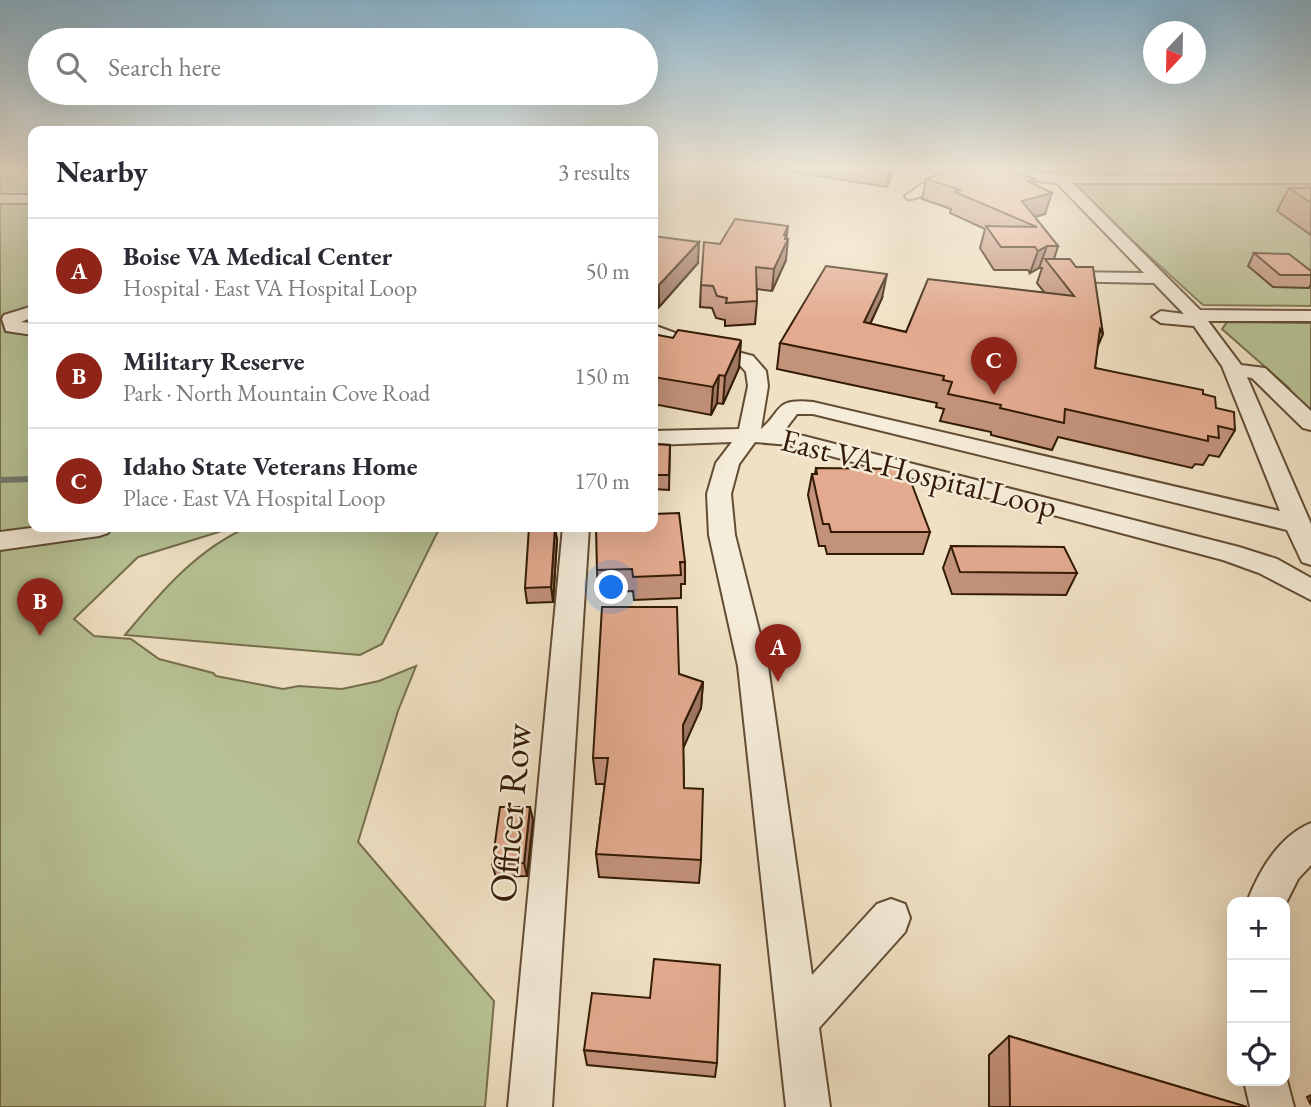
<!DOCTYPE html>
<html lang="en">
<head>
<meta charset="utf-8">
<style>
	:root { --surface:#fff; --page:#f2f2f3; --text:#2b2b33; --muted:#7c7c81; --line:#e1e1e2; --accent:#8f2418 }
	body { margin:0; font-family:"EB Garamond",serif; background:var(--page); color:var(--text) }
	.controls { position:absolute; right:21px; bottom:21px; display:grid; overflow:hidden; border-radius:14px; box-shadow:0 7px 28px #0002 }
	.controls button { width:63px; height:63px; display:grid; place-items:center; padding:0; border:0; border-bottom:2px solid var(--line); background:var(--surface); color:var(--text); font:35px sans-serif }
	.compass { position:absolute; left:1143px; top:21px; width:63px; height:63px; border-radius:50%; background:var(--surface); box-shadow:0 7px 28px #0002; rotate:202deg }
	.you { position:absolute; left:612px; top:588px; width:24px; height:24px; margin:-18px; border:5px solid #fff; border-radius:50%; background:#1a73e8; box-shadow:0 0 0 10px #1a73e833 }
	.badge { display:grid; place-items:center; width:46px; height:46px; border-radius:50%; background:var(--accent); color:#fff; font-size:23px; font-weight:700 }
	.pin { position:absolute; translate:-50% -58px; filter:drop-shadow(0 2px 4px #0008) }
	.pin::after { content:''; position:absolute; top:37px; width:24px; height:21px; background:inherit; clip-path:polygon(0 0,100% 0,50% 100%) }
	.list { margin:0; padding:0; list-style:none }
	h2 { display:flex; justify-content:space-between; align-items:center; height:91px; margin:0; padding:0 28px; font-size:30px }
	h2 small { font-size:23px; font-weight:400; color:var(--muted) }
	.list li { display:grid; grid-template-columns:46px 1fr auto; gap:21px; align-items:center; box-sizing:border-box; height:105px; padding:0 28px; border-top:2px solid var(--line) }
	.list b { display:block; font-size:26px; white-space:nowrap }
	.list p { margin:0; font-size:23px; white-space:nowrap; color:var(--muted) }
	.list em { font-size:23px; font-style:normal; color:var(--muted) }
	.icon { flex:none; width:38px; height:38px; fill:none; stroke:currentColor; stroke-width:2; stroke-linecap:round; stroke-linejoin:round }
	.map { position:relative; flex:none; width:1311px; height:1107px; overflow:hidden }
	.search { position:absolute; background:var(--surface); box-shadow:0 7px 28px #0002; left:28px; top:28px; width:630px; height:77px; display:flex; align-items:center; gap:18px; box-sizing:border-box; padding:0 24px; border-radius:38px; color:var(--muted); font-size:26px }
	.panel { position:absolute; background:var(--surface); box-shadow:0 7px 28px #0002; left:28px; top:126px; width:630px; height:406px; border-radius:14px }
	.map>svg:first-child { display:block }
	.green { fill:#b8c395; stroke:#766f4c; stroke-width:2 }
	.lines { fill:none; stroke-linecap:round; stroke-linejoin:round }
	.stream { stroke:#717c6f; stroke-width:6 }
	.canal { fill:#9abdb7; fill-rule:evenodd }
	.minor-casing { stroke:#624c34; stroke-width:4 }
	.minor { fill:#f5ecd9; fill-rule:evenodd }
	.wall { fill:#c3927b; stroke:#331b04; stroke-width:2 }
	.shaded-wall { fill:#9f7764; stroke:#331b04; stroke-width:2 }
	.building { fill:#e3aa8f; stroke:#331b04; stroke-width:2 }
	.labels { text-anchor:middle; stroke-width:5; stroke-linejoin:round; paint-order:stroke }
	.street-label { font-size:32px; fill:#331b04; stroke:#f5ecd9 }
	.near-street-label { font-size:38px; fill:#331b04; stroke:#f5ecd9 }
</style>
</head>
<body>
<div class="map">
<svg width="1311" height="1107" viewBox="0 0 1311 1107">
	<rect width="100%" height="100%" fill="#f0e1c4"/>
	<filter id="stains"><feTurbulence type="fractalNoise" baseFrequency=".00286" numOctaves="4"/><feColorMatrix values="0 0 0 0 .2 0 0 0 0 .09 0 0 0 0 .02 0 0 0 .5 -.17"/></filter>
	<radialGradient id="worn" r=".72"><stop offset=".6" stop-color="#630" stop-opacity="0"/><stop offset="1" stop-color="#630" stop-opacity=".3"/></radialGradient>
	<g class="green">
		<path d="M0 169H33V527H235L138 557 74 619 94 636 131 639 159 659 213 673 216 676 283 689 299 686 342 689 379 681 416 666 398 711 358 842 494 1001 485 1107H0Z"/>
		<path d="M1018 169H1311V306L1203 305 1058 173Z"/>
		<path d="M1227 322 1311 323V431L1268 390 1289 388 1222 329Z"/>
		<path d="M248 527H440L382 644 360 655 125 635C160 593 197 549 248 527Z"/>
	</g>
	<g class="lines">
		<path class="stream" d="M0 480 33 479"/>
		<path class="canal" d="M653 169H666L653 179Z"/>
		<defs>
			<g id="minor">
				<path d="M962 169H1009L1061 175H1311V183H1073L1200 310 1311 311V321H1208L1241 365 1265 368 1311 411V430L1303 428 1252 378 1247 377 1311 524V565L1302 562 1287 530 813 414H797L784 431 1239 547 1277 559 1311 578V600L1259 573 1223 560 789 445 755 442 739 464 731 494 735 535 768 666 812 975 877 904 891 899 905 904 910 918 905 932 819 1028 830 1107H786L738 666 709 535 707 494 716 463 732 442 653 445V431L739 429 748 386 746 372 739 364 689 351 653 337V325L703 343 753 356 766 371 768 386 761 429C783 411 773 398 813 402L1280 511 1222 366 1194 326 1161 323 1152 317 1161 311 1184 314 1154 283 1053 281 1050 277 1053 273 1059 272 1144 273 1057 183 968 173Z"/>
				<path d="M958 172 963 173V179C951 183 916 201 907 199L905 196 922 184Z"/>
				<rect x="0" y="195" width="33" height="8"/>
				<path d="M33 306V317L21 322 33 323V335L6 331 2 319 4 315Z"/>
				<path d="M39 527H112L108 533 99 536 0 550V532Z"/>
				<path d="M563 527H589L552 1107H508Z"/>
				<path d="M1311 823V865L1298 879 1285 905V902H1247C1259 871 1279 836 1311 823Z"/>
				<path d="M1285 1073 1294 1107H1250L1244 1081H1285Z"/>
			</g>
		</defs>
		<use href="#minor" class="minor-casing"/>
		<use href="#minor" class="minor"/>
	</g>
	<g class="wall">
		<path d="M792 169H894L887 187 792 172Z"/>
		<path d="M997 172 1035 179 1033 184 1045 214 1035 217 1058 246 1054 259 1103 334 1097 348 1095 368 1203 394 1235 430 1219 457 1209 455 1203 465 1195 464 1192 468 1058 437 1052 450 991 435V432L940 421 944 409 936 407 937 403 777 369 780 343 882 298 870 324 906 332 1044 292 1037 283 1042 268H1039L1030 273 1028 270H994L980 248 985 229 950 213 951 209 922 199 926 179Z"/>
		<path d="M1289 188H1311V235L1277 211Z"/>
		<path d="M653 236 698 263 659 307 653 306Z"/>
		<path d="M786 239V260L772 291 757 289V301L755 324 725 326V320L716 318 712 308 700 307 701 285Z"/>
		<path d="M1254 253 1311 271V284L1309 288 1273 287 1248 266Z"/>
		<path d="M653 334 739 368 723 404 717 403 711 415 653 404Z"/>
		<path d="M653 444 670 445 669 490 653 489Z"/>
		<path d="M816 468 930 532 923 554H827L825 546H819L808 495 812 474H815Z"/>
		<path d="M557 540 553 602 527 603 525 588Z"/>
		<path d="M951 546 1077 573 1066 595 952 594 943 568Z"/>
		<path d="M685 562V584H681V598L634 600 633 591 598 592 597 570Z"/>
		<path d="M679 674 703 682 701 708 683 747 684 788 701 860 699 883 599 877 596 854 605 784H596L593 758Z"/>
		<path d="M533 820 527 876 496 877 492 864Z"/>
		<path d="M1009 1036 1247 1107H989V1055Z"/>
		<path d="M584 1050 717 1063 715 1077 587 1065Z"/>
		<path d="M1311 1095V1105L1307 1097Z"/>
	</g>
	<g class="shaded-wall">
		<path d="M891 169H894L887 187 889 173Z"/>
		<path d="M1035 179 1028 199 1052 193 1045 214 1022 220 1017 218 1028 181Z"/>
		<path d="M788 226 786 243 788 239 786 260 772 291 774 269 784 235Z"/>
		<path d="M699 242 698 263 659 307V285Z"/>
		<path d="M1047 246 1039 268 1030 273 1038 251Z"/>
		<path d="M887 274 882 298 859 348 864 322Z"/>
		<path d="M741 341 739 368 723 404 725 376Z"/>
		<path d="M719 375 717 403 711 415 713 387Z"/>
		<path d="M555 527 557 540 553 602 551 587Z"/>
		<path d="M703 682 701 708 682 751 683 725Z"/>
		<path d="M530 807 533 820 527 876 524 863Z"/>
	</g>
	<g class="building">
		<path d="M865 169H891L889 173Z"/>
		<path d="M950 169H990L997 172 1007 169 1035 179 1028 181 1052 193 1022 201 1058 246H1047L1038 251 1035 247H1001L986 226 1037 227 955 192 960 190 926 179Z"/>
		<path d="M1289 188H1311V203Z"/>
		<path d="M735 219 788 226 784 235H786L785 239H788L774 269 756 267 757 301 726 303 727 298 717 296 713 286 701 285 704 242 720 244Z"/>
		<path d="M653 236 699 242 659 285 653 284Z"/>
		<path d="M1254 253 1289 254 1311 271V275H1280Z"/>
		<path d="M1045 259H1070L1076 267H1093L1103 334 1100 329 1095 368 1203 390V394L1215 397 1216 408 1234 412 1235 430 1218 426 1219 438 1208 436V441L1065 409 1064 423 1000 408 1001 405 948 394 952 382 943 380 944 376 780 343 826 266 887 274 864 322 906 332 928 279 1074 296Z"/>
		<path d="M678 330 740 340 741 341 725 376 719 375 713 387 653 377V334L673 338Z"/>
		<path d="M653 444 670 445 669 475H653Z"/>
		<path d="M816 468 901 469 903 474H908L930 532H831L829 524H823L812 474H817Z"/>
		<path d="M679 513 685 562H680L681 575 633 577 632 569 597 570 596 527H653V514Z"/>
		<path d="M529 527H555L551 587 525 588Z"/>
		<path d="M951 546 1064 547 1077 573 960 572Z"/>
		<path d="M602 607H677L679 674 703 682 683 725 684 788 703 789 701 860 596 854 608 758H593Z"/>
		<path d="M500 807H530L524 863 492 864Z"/>
		<path d="M654 959 720 965 717 1063 584 1050 592 993 650 998Z"/>
		<path d="M1009 1036 1247 1107H1010Z"/>
	</g>
	<linearGradient id="sky" x2="0" y2="1"><stop stop-color="#89b8d4"/><stop offset="0.52" stop-color="#f8f2e4"/><stop offset="1" stop-color="#f8f2e4" stop-opacity="0"/></linearGradient>
	<rect width="1311" height="324" fill="url(#sky)"/>
	<g class="labels">
		<g class="street-label">
			<text transform="translate(919 473) rotate(14)" y="11">East VA Hospital Loop</text>
		</g>
		<g class="near-street-label">
			<text transform="translate(510 813) rotate(-85)" y="13">Officer Row</text>
		</g>
	</g>
	<rect width="100%" height="100%" filter="url(#stains)"/>
	<rect width="100%" height="100%" fill="url(#worn)"/>
</svg>
<div class="controls">
<button>+</button>
<button>−</button>
<button><svg class="icon" aria-label="locate" viewBox="0 0 24 24"><circle cx="12" cy="12" r="6"/><path d="M12 2v4M12 18v4M2 12h4M18 12h4"/></svg></button>
</div>
<svg class="compass" viewBox="-18 -18 36 36"><path d="M0-13l5 13h-10z" fill="#e53935"/><path d="M0 13l5-13h-10z" fill="#7c7c81"/></svg>
<div class="you"></div>
<div class="pin badge" style="left:778px;top:682px">A</div>
<div class="pin badge" style="left:40px;top:636px">B</div>
<div class="pin badge" style="left:994px;top:395px">C</div>
<div class="search"><svg class="icon" aria-label="search" viewBox="0 0 24 24"><circle cx="10" cy="10" r="6"/><path d="M15 15l6 6"/></svg>Search here</div>
<section class="panel">
<h2>Nearby<small>3 results</small></h2>
<ul class="list">
<li><span class="badge">A</span><div><b>Boise VA Medical Center</b><p>Hospital · East VA Hospital Loop</p></div><em>50 m</em></li>
<li><span class="badge">B</span><div><b>Military Reserve</b><p>Park · North Mountain Cove Road</p></div><em>150 m</em></li>
<li><span class="badge">C</span><div><b>Idaho State Veterans Home</b><p>Place · East VA Hospital Loop</p></div><em>170 m</em></li>
</ul>
</section>
</div>
</body>
</html>
